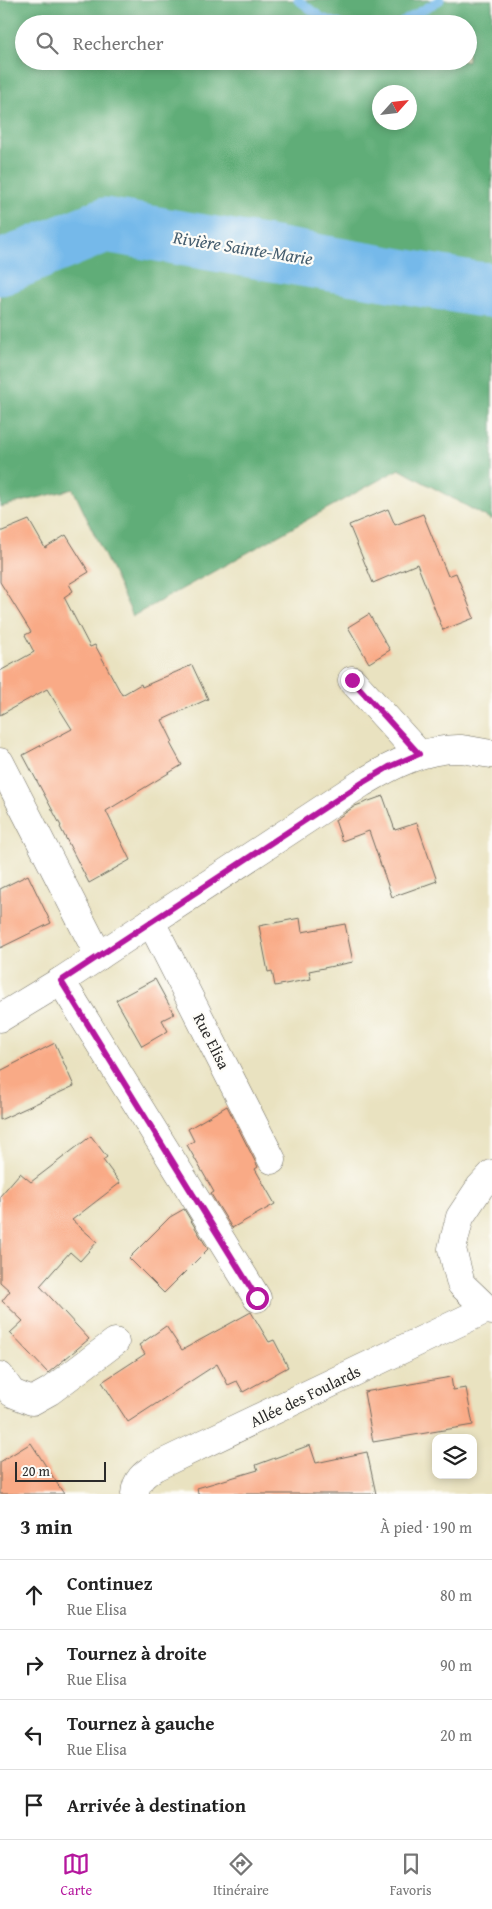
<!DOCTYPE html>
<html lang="fr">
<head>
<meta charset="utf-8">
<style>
	:root { --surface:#fff; --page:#f6f6f6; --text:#222; --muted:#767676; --line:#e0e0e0; --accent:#b5179e }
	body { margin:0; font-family:"Gentium Book Plus",serif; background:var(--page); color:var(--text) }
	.controls { position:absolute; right:15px; bottom:15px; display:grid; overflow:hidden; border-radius:10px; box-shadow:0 2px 8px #0003 }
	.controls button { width:45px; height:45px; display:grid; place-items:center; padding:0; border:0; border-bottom:1px solid var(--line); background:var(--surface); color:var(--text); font:25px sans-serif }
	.compass { position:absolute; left:372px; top:85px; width:45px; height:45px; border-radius:50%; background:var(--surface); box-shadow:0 2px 8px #0003; rotate:63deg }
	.scale { position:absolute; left:15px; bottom:12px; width:91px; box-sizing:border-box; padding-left:5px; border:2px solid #2b2b2b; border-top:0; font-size:14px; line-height:18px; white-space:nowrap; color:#2b2b2b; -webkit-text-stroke:4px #fdfcf7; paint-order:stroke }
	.stop { position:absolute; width:15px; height:15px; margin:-11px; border:4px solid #b5179e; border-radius:50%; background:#fff }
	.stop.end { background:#b5179e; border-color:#fff; box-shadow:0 1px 5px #0008 }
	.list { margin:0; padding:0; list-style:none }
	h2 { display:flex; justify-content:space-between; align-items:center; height:65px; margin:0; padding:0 20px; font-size:21px }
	h2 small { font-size:16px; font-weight:400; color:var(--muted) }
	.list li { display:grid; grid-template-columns:32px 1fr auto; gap:15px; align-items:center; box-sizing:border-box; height:70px; padding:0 20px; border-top:1px solid var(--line) }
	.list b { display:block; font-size:19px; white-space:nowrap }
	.list p { margin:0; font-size:16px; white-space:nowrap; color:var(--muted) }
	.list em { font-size:16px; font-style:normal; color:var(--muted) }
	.icon { flex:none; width:28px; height:28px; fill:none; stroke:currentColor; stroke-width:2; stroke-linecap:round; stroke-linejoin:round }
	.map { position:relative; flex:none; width:492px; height:1494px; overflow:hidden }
	.search { position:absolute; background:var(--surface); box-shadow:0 2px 8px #0003; left:15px; right:15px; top:15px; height:55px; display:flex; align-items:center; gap:12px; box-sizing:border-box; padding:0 18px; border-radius:28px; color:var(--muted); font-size:19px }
	.sheet { height:345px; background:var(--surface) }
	nav { display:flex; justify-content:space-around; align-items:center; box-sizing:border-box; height:70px; border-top:1px solid var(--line); background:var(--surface); font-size:14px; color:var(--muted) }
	nav a { display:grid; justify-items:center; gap:2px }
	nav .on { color:var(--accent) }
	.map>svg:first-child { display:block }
	.forest { fill:#60ad78; stroke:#466c52; fill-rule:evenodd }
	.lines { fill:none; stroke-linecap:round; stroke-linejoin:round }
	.stream { stroke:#74b9ea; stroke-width:9 }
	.river { stroke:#74b9ea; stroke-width:55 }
	.building { fill:#f9aa86 }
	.street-casing { stroke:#6e6b5f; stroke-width:29 }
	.street { stroke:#fff; stroke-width:28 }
	.route { stroke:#b5179e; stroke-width:6 }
	.labels { text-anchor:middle; stroke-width:4.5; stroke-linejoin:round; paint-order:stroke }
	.street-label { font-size:16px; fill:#2b2b2b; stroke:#fdfcf7 }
	.water-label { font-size:18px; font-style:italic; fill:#455d6e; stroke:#fdfcf7 }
</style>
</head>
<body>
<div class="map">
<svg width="492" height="1494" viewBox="0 0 492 1494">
	<rect width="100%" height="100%" fill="#fdfcf7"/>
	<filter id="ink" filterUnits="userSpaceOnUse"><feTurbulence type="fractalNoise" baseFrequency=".02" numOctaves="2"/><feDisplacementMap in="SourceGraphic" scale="10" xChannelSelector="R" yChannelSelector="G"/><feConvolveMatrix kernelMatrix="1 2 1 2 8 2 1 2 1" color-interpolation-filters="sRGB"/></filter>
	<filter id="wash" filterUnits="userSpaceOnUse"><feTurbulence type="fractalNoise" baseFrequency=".0096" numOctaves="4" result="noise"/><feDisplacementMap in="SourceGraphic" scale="20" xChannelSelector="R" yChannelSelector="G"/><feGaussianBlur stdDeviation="1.12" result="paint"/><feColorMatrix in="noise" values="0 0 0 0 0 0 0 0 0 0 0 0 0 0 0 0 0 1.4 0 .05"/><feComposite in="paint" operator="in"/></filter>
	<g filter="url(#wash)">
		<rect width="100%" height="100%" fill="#e9e2c0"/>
		<path class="forest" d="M0 0H492V520L399 469 133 616 73 489 0 507ZM24 24H468V61H24ZM380 92H410V122H380Z"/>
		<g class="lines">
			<g class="stream">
				<path d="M298 0 322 18 340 24"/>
				<path d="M399 24 440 0"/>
			</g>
			<path class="river" d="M0 268 105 225 477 289 492 290"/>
		</g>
		<g id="blocks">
			<g class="building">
				<path d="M388 509 395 525 423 514 448 576 456 573 474 618 443 630 417 564 373 583 349 525Z"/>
				<path d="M29 520 45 548 66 535 89 572 69 584 73 591 64 597 90 647 95 645 122 695 141 684 142 687 192 665 208 699 162 720 173 742 170 743 182 765 106 811 130 860 89 883 60 827 61 826 23 755 72 729 47 689 0 715V671L34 652 25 635 31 632 0 582V532Z"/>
				<path d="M369 614 390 650 369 663 348 627Z"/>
				<path d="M383 796 395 830 417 823 437 881 392 897 369 831 342 841 335 820 355 806Z"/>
				<path d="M28 875 51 923 0 948V889Z"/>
				<path d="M300 918 302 932 345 924 353 962 309 971 311 979 275 986 272 971 268 972 259 926Z"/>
				<path d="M155 979 174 1014 162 1020 168 1031 142 1046 116 1000Z"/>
				<path d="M55 1043 74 1086 0 1120V1071Z"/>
				<path d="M227 1106 258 1167 255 1169 275 1204 232 1228 211 1194 214 1192 187 1145 194 1141 188 1129Z"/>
				<path d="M91 1136 107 1157 103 1160 120 1183 72 1220 97 1242 80 1261 70 1252 40 1286 89 1339 48 1373 10 1333 23 1321 2 1301 10 1291 0 1282V1196L20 1173 31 1182Z"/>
				<path d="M184 1209 208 1249 164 1293 129 1258 170 1217Z"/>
				<path d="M251 1312 269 1342 274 1340 288 1367 243 1392 237 1381 228 1385 217 1364 128 1422 102 1382 145 1354 139 1345 166 1326 182 1350Z"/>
				<path d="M451 1377 453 1390 466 1388 473 1425 373 1442 364 1392Z"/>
				<path d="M31 1443 64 1494H0V1462Z"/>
				<path d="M310 1445 316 1463 367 1452 376 1494H198L197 1488 258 1470 256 1465Z"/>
			</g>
		</g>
	</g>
	<g filter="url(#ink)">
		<use href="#blocks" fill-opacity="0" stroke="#6e6b5f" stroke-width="1"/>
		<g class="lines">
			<defs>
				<g id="street">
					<path d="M352 680 419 754"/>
					<path d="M0 762 99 956"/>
					<path d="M151 922 272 1160"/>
					<path d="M61 981 257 1298"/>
					<path d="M0 1018 61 981 362 783C392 765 424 748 461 749 471 750 482 753 492 754"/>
					<path d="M492 1174 480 1187 460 1217 452 1249 461 1284 487 1309 492 1311"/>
					<path d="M0 1376 12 1393 32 1401 50 1391 115 1342"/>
					<path d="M135 1494C136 1480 144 1474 155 1467L487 1309"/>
				</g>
			</defs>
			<use href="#street" class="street-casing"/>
			<use href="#street" class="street"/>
		</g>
	</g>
	<g class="lines" filter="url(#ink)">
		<path class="route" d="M257 1298 61 981 362 783 389 767 419 754 352 680"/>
	</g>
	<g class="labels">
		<g class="street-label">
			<text transform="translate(212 1041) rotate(63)" y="6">Rue Elisa</text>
			<text transform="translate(305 1396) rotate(-26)" y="6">Allée des Foulards</text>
		</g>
		<g class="water-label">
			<text transform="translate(243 248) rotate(9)" y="6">Rivière Sainte-Marie</text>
		</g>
	</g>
</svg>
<div class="controls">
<button><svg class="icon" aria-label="layers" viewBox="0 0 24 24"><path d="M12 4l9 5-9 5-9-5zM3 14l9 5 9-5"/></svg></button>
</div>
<svg class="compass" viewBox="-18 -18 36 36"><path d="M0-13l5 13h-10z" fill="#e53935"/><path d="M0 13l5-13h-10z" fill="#767676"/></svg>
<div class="scale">20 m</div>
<div class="stop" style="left:257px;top:1298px"></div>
<div class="stop end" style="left:352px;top:680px"></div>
<div class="search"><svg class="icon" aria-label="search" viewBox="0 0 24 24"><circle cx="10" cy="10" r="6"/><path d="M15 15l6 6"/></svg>Rechercher</div>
</div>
<section class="sheet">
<h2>3 min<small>À pied · 190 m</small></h2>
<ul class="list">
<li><svg class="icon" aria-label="ahead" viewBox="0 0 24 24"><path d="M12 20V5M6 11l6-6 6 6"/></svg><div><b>Continuez</b><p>Rue Elisa</p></div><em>80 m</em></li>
<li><svg class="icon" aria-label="right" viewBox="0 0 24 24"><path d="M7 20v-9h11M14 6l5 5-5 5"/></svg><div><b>Tournez à droite</b><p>Rue Elisa</p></div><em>90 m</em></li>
<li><svg class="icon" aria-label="left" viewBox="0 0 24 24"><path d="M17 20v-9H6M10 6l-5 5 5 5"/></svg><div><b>Tournez à gauche</b><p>Rue Elisa</p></div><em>20 m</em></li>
<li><svg class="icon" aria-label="arrive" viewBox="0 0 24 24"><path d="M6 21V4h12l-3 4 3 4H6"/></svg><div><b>Arrivée à destination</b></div></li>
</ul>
</section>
<nav>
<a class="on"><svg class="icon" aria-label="map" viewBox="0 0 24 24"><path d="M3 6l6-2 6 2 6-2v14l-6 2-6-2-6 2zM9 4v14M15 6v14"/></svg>Carte</a>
<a><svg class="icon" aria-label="directions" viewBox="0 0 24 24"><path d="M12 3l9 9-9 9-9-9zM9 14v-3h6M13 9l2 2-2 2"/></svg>Itinéraire</a>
<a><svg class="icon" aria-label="saved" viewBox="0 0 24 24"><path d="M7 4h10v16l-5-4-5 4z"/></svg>Favoris</a>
</nav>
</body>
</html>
